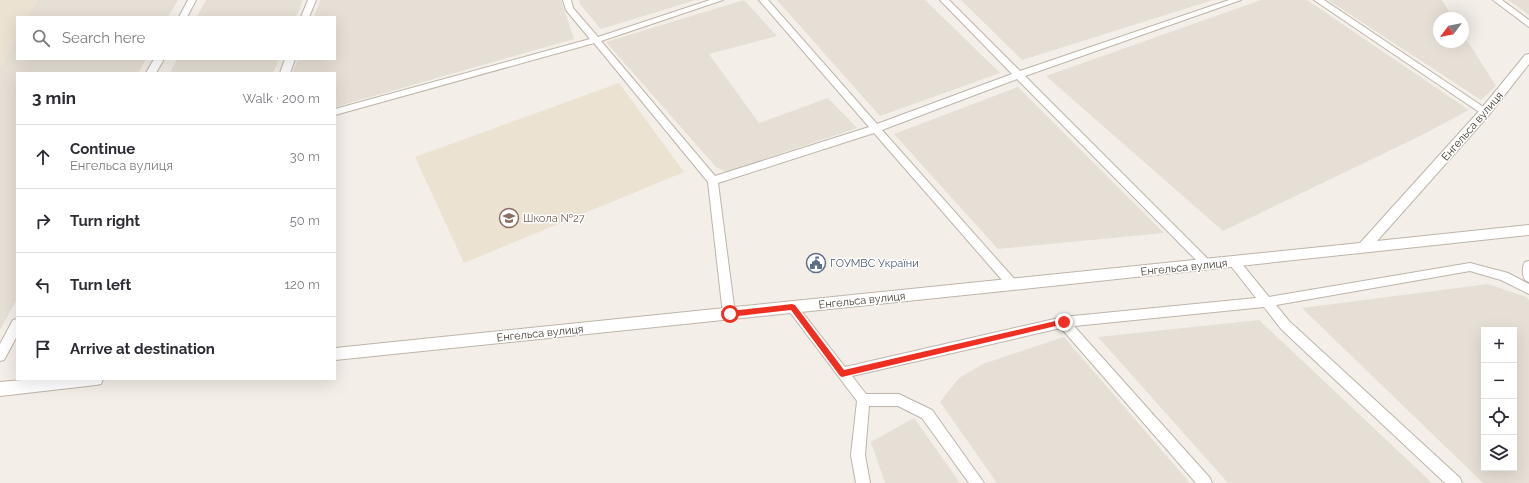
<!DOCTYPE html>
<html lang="en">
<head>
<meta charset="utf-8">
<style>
	:root { --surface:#fff; --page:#f7f7f7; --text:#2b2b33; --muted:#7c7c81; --line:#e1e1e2 }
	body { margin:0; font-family:Raleway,sans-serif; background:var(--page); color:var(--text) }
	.controls { position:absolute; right:12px; bottom:12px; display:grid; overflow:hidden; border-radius:0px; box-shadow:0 4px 16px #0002 }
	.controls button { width:36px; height:36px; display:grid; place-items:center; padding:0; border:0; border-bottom:1px solid var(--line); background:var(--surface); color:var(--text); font:20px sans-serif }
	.compass { position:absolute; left:1433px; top:12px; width:36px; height:36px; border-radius:50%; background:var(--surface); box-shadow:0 4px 16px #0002; rotate:238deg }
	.stop { position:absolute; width:12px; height:12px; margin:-9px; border:3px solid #ef2f22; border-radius:50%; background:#fff }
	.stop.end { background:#ef2f22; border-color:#fff; box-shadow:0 1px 4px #0008 }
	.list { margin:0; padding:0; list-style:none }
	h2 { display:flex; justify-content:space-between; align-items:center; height:52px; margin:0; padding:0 16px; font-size:17px }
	h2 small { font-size:13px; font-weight:400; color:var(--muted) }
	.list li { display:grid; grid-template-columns:26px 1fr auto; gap:12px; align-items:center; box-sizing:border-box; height:64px; padding:0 16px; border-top:1px solid var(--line) }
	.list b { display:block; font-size:15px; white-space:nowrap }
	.list p { margin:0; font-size:13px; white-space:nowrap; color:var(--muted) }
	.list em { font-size:13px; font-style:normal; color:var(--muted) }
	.icon { flex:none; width:22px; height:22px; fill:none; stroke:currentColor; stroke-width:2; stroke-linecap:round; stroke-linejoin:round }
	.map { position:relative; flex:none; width:1529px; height:483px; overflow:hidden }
	.search { position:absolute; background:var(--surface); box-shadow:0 4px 16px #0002; left:16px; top:16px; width:320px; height:44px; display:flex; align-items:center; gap:10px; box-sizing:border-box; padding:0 14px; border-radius:0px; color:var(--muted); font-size:15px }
	.panel { position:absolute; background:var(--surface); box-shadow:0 4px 16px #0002; left:16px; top:72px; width:320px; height:308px; border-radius:0px }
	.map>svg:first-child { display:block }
	.residential { fill:#e6dfd5; fill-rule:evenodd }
	.education { fill:#ebe2d2 }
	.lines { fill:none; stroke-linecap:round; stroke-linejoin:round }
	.minor-casing { stroke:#beb5aa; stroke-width:2 }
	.tertiary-casing { stroke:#beb5aa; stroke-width:2 }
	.minor { fill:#fff; fill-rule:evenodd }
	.tertiary { fill:#fff; fill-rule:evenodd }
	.route { fill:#ef2f22 }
	.labels { text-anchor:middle; stroke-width:3; stroke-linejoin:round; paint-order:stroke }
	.street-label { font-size:11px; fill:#453e36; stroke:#fff }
	.education-label { font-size:11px; fill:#785e54; stroke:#fff; text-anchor:start }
	.service-label { font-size:11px; fill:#4e5e75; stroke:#fff; text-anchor:start }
</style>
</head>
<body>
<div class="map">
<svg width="1529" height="483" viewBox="0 0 1529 483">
	<rect width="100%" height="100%" fill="#f3eee7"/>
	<g class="residential">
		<path d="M0 0H178L168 17H17V59H146L138 73H17V299L0 330Z"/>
		<path d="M206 0H303L296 17H197Z"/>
		<path d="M320 0H561L574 39 335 107V73H292L298 59H335V17H314Z"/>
		<path d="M579 0H696L601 29 580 4Z"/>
		<path d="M744 0 777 36 709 54 759 123 828 98 857 128 726 172 716 167 606 42Z"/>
		<path d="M777 0H925L1000 73 880 116Z"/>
		<path d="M961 0H1213L1022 60Z"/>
		<path d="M1261 0H1307L1469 110 1420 136 1223 231 1046 76Z"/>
		<path d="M1328 0H1442L1453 18H1439V42H1463V34L1496 86 1481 100Z"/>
		<path d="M1508 0H1529V15Z"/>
		<path d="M177 59H279L273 73H170Z"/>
		<path d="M1018 87 1164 233 998 249 894 134Z"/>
		<path d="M1488 284 1526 297 1529 300V483H1483L1302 308ZM1484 330H1514V468H1484Z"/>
		<path d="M1259 320 1432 483H1228L1098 337Z"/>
		<path d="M1064 337 1190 483H997L940 402 959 378 983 364Z"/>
		<path d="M914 418 960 483H885L871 442Z"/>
	</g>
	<g class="education">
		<path d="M0 0H38L28 17H17V38L0 70Z"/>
		<path d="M619 83 684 172 464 263 415 157Z"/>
	</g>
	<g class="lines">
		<defs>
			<g id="minor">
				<path d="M188 0H196L187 17H179Z"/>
				<path d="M308 0H316L309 17H301Z"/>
				<path d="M563 0H571L573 8 598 37 710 0H723L601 41 715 176 869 127 759 0H768L877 124 1012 74 940 0H949L1020 71 1229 0H1241L1025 76 1213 264 1211 267H1203L1017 79 882 130 1017 282 1019 285 1017 288H1009L874 133 718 183 735 314 733 317 729 319 725 317 723 314 708 182 594 43 335 115V109L590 39 566 10Z"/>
				<path d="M1314 0H1324L1488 110 1490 112 1488 114H1482Z"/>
				<path d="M1493 0H1502L1529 20V27Z"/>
				<path d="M154 59H164L156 73H146Z"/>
				<path d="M285 59H295L290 73H280Z"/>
				<path d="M1234 258 1238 259 1269 297 1470 263 1508 273 1529 284V294L1501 280 1470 271 1276 305 1289 321 1460 478 1462 483H1445L1281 329 1264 307 1074 326 1210 478 1212 483H1196L1061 328 852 376 866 394H899L932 410 984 483H969L922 418 898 406H869L865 455 870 483H856L851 455 857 401 786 307 788 304 792 302 796 304 845 367 1063 317 1256 298 1230 265 1228 262 1230 259Z"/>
				<path d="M1529 261V282L1525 280C1522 275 1522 267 1525 262Z"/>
				<path d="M17 319V336L4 360 0 361V344L13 320Z"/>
			</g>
			<g id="tertiary">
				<path d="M1529 54V64L1489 115 1377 241 1529 225V235L1013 290 335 360V348L1360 243 1481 109 1525 55Z"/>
				<path d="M33 379H103L101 384 96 385 0 396V382Z"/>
			</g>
		</defs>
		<use href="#minor" class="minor-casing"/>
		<use href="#tertiary" class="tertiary-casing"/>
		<use href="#minor" class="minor"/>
		<use href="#tertiary" class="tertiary"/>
	</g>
	<path class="route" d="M792 304 795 305 844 370 1064 319 1067 322 1064 324 842 377 840 376 791 310 730 317 726 314 730 311Z"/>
	<defs>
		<symbol id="school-ring" viewBox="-11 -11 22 22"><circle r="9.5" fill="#fff" stroke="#8d6e63" stroke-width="1.5"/><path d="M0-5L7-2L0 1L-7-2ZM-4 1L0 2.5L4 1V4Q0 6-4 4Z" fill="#8d6e63"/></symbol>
		<symbol id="civic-ring" viewBox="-11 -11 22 22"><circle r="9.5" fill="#fff" stroke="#5c6f8a" stroke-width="1.5"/><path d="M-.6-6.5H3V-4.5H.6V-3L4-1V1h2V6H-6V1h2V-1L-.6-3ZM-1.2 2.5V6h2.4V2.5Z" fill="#5c6f8a"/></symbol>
	</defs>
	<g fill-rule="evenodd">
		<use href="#school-ring" x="498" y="207" width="22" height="22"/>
		<use href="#civic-ring" x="805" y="252" width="22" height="22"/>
	</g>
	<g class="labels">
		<g class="street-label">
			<text transform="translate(1472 126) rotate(-49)" y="4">Енгельса вулиця</text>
			<text transform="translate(1184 267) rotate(-6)" y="4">Енгельса вулиця</text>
			<text transform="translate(862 300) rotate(-6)" y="4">Енгельса вулиця</text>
			<text transform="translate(540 333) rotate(-6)" y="4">Енгельса вулиця</text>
		</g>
		<g class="education-label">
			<text x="523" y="222">Школа №27</text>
		</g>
		<g class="service-label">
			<text x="830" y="267">ГОУМВС України</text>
		</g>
	</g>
</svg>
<div class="controls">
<button>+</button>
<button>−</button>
<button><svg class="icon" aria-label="locate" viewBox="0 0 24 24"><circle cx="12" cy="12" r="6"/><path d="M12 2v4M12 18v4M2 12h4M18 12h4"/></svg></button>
<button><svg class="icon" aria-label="layers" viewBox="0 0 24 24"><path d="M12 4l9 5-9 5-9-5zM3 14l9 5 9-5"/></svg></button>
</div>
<svg class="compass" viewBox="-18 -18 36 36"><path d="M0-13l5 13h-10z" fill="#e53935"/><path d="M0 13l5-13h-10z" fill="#7c7c81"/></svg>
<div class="stop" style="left:730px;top:314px"></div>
<div class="stop end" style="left:1064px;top:322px"></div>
<div class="search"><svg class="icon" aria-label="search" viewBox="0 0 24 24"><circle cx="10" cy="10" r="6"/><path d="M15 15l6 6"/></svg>Search here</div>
<section class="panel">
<h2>3 min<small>Walk · 200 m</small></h2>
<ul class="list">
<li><svg class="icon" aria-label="ahead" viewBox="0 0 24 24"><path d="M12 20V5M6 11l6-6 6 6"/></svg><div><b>Continue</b><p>Енгельса вулиця</p></div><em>30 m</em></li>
<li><svg class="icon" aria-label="right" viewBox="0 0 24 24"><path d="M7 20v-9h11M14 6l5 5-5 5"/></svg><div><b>Turn right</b></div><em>50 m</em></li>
<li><svg class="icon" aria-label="left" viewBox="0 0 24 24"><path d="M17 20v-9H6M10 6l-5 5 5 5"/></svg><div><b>Turn left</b></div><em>120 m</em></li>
<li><svg class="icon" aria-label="arrive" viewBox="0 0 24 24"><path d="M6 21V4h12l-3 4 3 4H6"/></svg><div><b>Arrive at destination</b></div></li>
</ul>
</section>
</div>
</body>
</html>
